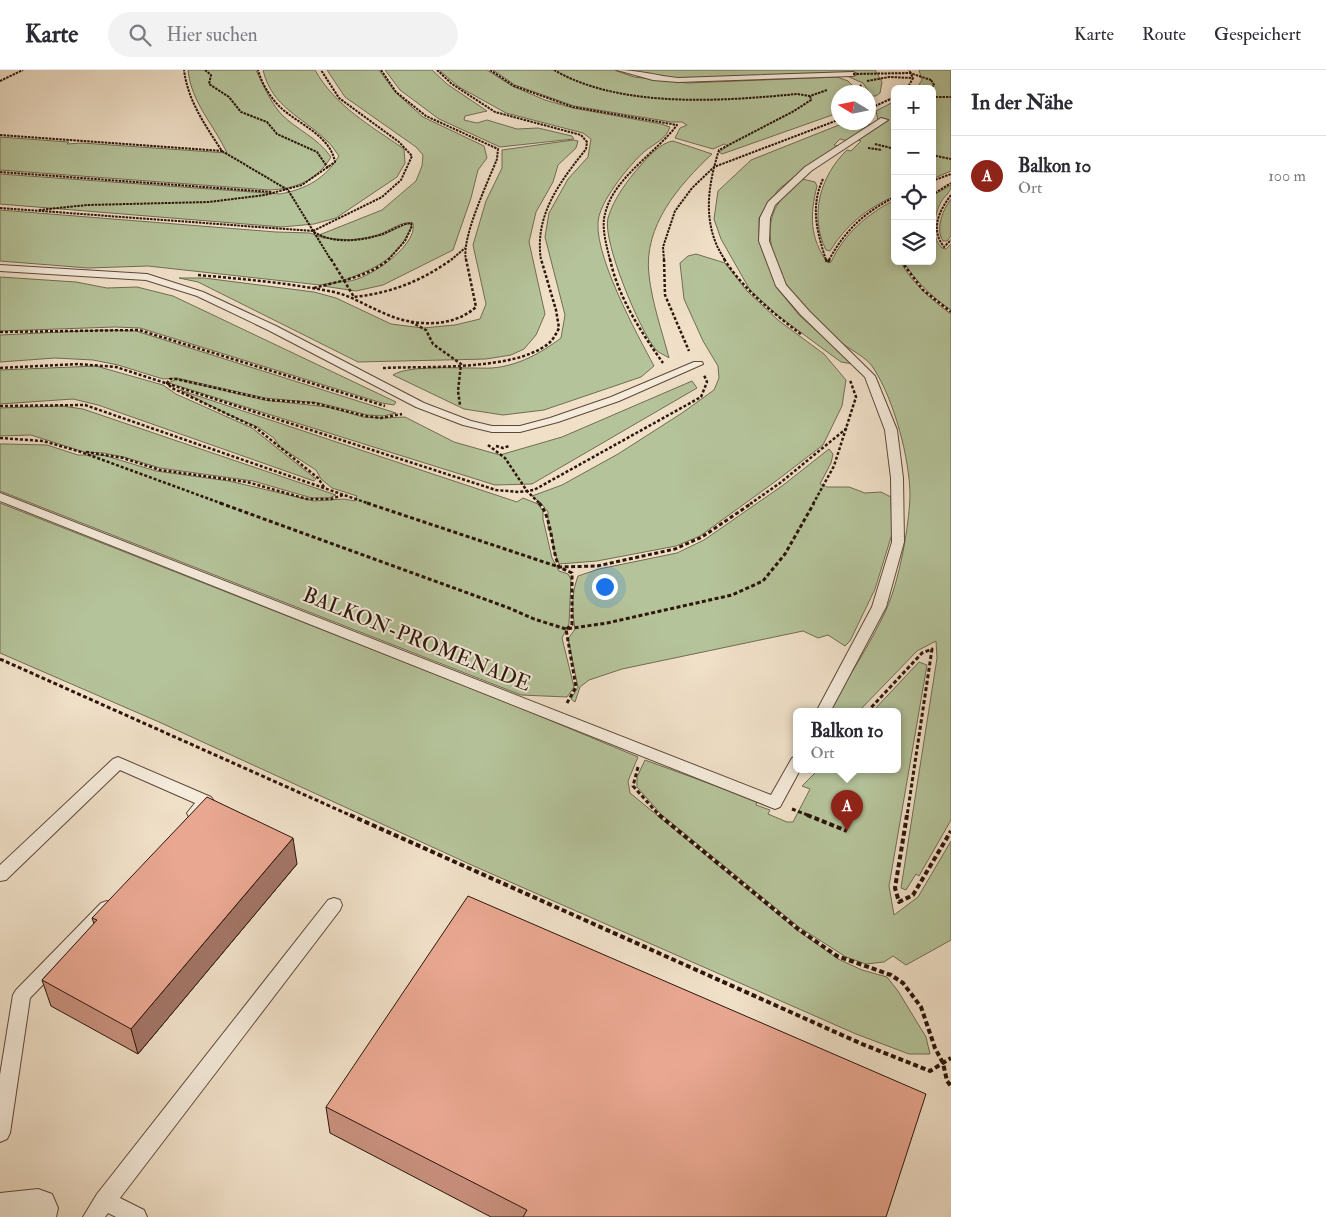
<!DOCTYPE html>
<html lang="de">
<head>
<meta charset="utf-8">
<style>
	:root { --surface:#fff; --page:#f2f2f3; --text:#2b2b33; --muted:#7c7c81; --line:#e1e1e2; --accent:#8f2418 }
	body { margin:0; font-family:"IM FELL Double Pica",serif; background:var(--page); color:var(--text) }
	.controls { position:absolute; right:15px; top:15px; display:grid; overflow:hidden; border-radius:8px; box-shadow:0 2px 8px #0003 }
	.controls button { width:45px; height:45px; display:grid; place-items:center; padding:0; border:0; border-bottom:1px solid var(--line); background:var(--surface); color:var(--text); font:25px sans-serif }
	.compass { position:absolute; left:831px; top:15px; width:45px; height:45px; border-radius:50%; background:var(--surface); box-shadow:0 2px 8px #0003; rotate:280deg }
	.you { position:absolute; left:604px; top:516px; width:18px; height:18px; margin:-12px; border:4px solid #fff; border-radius:50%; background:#1a73e8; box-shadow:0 0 0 8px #1a73e833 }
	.badge { display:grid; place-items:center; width:32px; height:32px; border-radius:50%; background:var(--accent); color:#fff; font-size:16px; font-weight:700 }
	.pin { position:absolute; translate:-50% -41px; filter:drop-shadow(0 1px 2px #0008) }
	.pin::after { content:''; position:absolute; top:26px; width:18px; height:15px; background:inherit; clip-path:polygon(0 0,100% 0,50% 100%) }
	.popup { position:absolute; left:793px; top:638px; width:108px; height:65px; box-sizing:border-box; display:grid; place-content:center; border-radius:8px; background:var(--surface); filter:drop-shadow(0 1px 4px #0005); font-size:16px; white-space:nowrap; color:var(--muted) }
	.popup b { font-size:19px; color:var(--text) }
	.popup::after { content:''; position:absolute; left:50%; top:100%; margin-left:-10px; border:10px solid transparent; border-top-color:var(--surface) }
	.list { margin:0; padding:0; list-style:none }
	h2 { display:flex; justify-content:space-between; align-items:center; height:65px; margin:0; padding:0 20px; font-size:21px }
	h2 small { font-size:16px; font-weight:400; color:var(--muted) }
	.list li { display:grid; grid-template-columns:32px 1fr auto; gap:15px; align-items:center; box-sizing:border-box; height:80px; padding:0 20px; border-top:1px solid var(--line) }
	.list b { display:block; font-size:19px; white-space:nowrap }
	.list p { margin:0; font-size:16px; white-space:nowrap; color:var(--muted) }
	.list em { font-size:16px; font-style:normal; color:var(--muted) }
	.icon { flex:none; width:28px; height:28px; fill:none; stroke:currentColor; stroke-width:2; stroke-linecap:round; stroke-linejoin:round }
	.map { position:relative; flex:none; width:951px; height:1147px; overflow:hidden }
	header { display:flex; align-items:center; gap:30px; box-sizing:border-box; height:70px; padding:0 25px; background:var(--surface); border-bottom:1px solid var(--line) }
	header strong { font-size:24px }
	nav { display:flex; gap:28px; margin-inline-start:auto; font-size:18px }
	.search { width:350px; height:45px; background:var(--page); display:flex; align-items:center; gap:12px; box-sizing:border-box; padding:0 18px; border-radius:28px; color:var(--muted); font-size:19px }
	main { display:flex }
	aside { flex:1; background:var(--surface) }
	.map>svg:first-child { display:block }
	.green { fill:#b5c39a; stroke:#716c52 }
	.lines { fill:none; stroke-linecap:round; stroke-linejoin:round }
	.lane-casing { stroke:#5e483a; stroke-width:2 }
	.street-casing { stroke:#5e483a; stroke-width:2 }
	.path-far3 { stroke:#2d150b; stroke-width:2; stroke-dasharray:2.5 1; stroke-linecap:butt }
	.path-far2 { stroke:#2d150b; stroke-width:2.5; stroke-dasharray:3 2; stroke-linecap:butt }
	.path-far1 { stroke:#2d150b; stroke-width:3; stroke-dasharray:4 2.5; stroke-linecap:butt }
	.path { stroke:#2d150b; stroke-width:4; stroke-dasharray:5 3; stroke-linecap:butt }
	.lane { fill:#f5ebdb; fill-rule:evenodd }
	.street { fill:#f5ebdb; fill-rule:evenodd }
	.path-bridge { stroke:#2d150b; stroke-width:2; stroke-dasharray:2.5 1; stroke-linecap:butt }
	.wall { fill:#c8907d; stroke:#2d150b }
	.shaded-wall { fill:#a37566; stroke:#2d150b }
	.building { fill:#e9a791; stroke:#2d150b }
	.labels { text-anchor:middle; stroke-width:4; stroke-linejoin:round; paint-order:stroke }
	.street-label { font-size:21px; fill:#2d150b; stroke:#f5ebdb }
</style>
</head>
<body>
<header>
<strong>Karte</strong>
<div class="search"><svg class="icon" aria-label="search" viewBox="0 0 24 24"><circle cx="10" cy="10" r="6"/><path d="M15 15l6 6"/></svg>Hier suchen</div>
<nav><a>Karte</a><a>Route</a><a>Gespeichert</a></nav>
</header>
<main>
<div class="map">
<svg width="951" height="1147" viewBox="0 0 951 1147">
	<rect width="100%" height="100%" fill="#f0e0c8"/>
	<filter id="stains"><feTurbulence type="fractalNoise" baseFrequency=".004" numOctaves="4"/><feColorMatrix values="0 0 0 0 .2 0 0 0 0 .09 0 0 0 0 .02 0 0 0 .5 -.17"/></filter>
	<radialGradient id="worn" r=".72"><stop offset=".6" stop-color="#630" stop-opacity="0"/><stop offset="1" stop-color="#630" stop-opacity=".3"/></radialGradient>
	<g class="green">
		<path d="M188 0H256C263 15 270 31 281 44 298 61 316 66 331 87 317 111 295 119 269 120L0 100V67L69 72 67 74 82 73 227 83C214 55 191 32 188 0Z"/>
		<path d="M263 0H315C335 36 371 56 404 79L405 93 397 107 336 148 314 154 282 157 0 134V104L280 124C306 119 325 109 339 86 335 81 332 75 327 71 302 46 272 38 263 0Z"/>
		<path d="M327 0H379L395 22 423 47 484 76 487 88 478 100 471 128 453 180 383 215 356 221 323 216 343 211 320 215 148 196 88 198 0 191V140L276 162 310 163 323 168 352 170 383 165 406 154H410L412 155C397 191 375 198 343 211 362 215 419 176 413 153 402 151 392 159 383 163 366 170 335 173 319 165L382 140 416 111 422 96 423 85 416 77 345 27Z"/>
		<path d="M385 0H432L447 14 487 41 465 46 464 50 477 53 487 50 517 59 538 58 572 66 574 69 500 77 439 49 400 20Z"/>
		<path d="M439 0H487L512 16 545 30 573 38 661 54 670 57C666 69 654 74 645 81 639 86 632 94 627 100 617 112 603 131 599 146 590 179 638 266 654 296L641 307 544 340 503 345 464 339 393 305C409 294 470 299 492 298 518 296 541 283 561 268L565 245 545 167 549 143 568 109 588 87 591 69 583 63 506 43 459 17Z"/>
		<path d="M493 0H614L634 7 687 13 837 7 848 11 859 22H838V43L722 84 719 82 728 76 724 74 713 79 675 68 680 58 687 55 682 52H671L574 36 515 15Z"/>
		<path d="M627 0H875L882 12 880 23 876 26H872L863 13 849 7V5H855L852 2 669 9Z"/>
		<path d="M919 0H951V101L932 109V19H916L922 10Z"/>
		<path d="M895 31V126C867 138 846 155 830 181L826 180C809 146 820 106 847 80L851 81 861 71 858 70 889 50 882 48 878 50 876 41Z"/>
		<path d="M869 49V54L848 71 840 69 834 75 838 76 811 93 778 120 759 148V171L777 218 799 245 853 294 841 292 826 281 776 244 750 220 721 169 714 149 718 121 751 90 844 53 868 52Z"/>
		<path d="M573 70 578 71 576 78 558 95 553 112 536 142 529 172 545 244 536 265 524 279 511 285 486 289 358 292 198 212 179 208H204L314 222 336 228 391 254 423 258 455 255 480 249 486 234 473 175 486 131 502 98V80Z"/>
		<path d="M673 71 712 84C679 115 643 156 649 205 652 233 662 261 669 288 665 285 659 283 656 280 640 261 602 171 608 148 614 128 627 111 640 96 649 86 660 73 673 71Z"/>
		<path d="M802 109 815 112 817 116C810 144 809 168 828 193L831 192C844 164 868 143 895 130V191H900C913 214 930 229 951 244V750L919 806 916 804 906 820 901 818 937 588 936 571 917 581 858 642H828C847 609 870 575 886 540 899 512 909 457 910 426 910 389 894 330 874 299 868 288 852 281 842 273 826 258 799 234 787 216 775 196 765 166 773 144 777 130 792 119 802 109Z"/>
		<path d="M951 115C951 123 945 125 941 132 934 145 930 167 942 178L946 179 951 174V240C932 227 915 211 903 191H932V126Z"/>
		<path d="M951 129V166L947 171H943C935 159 943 139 951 129Z"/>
		<path d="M696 184 725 193 747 221 778 250 824 284 846 310 842 336 823 375 776 411 700 466 676 476 597 491 559 494 554 481 552 465 548 459V442L541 433 532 426 562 415 618 384 682 343 714 320 719 308 718 296 703 271 684 229 680 193 688 186Z"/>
		<path d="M0 207 76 212 107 218 137 217 173 226 396 332 394 335 382 333 140 258 115 257 0 261Z"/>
		<path d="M103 260 136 261 396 343 383 346 368 345 319 333 265 328 177 308 163 309 118 295 93 290 55 288 0 292V265Z"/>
		<path d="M96 296 163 315 176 324 252 358 316 409 314 411 98 335 73 329 0 334V300Z"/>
		<path d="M176 309 264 330 328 337 363 347 383 348 405 347 454 372 500 385 562 367 692 311 697 318 532 414 495 415 169 313Z"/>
		<path d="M180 320 517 432 523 428 538 434 543 441V449L552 488 559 501 568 504 571 509 569 554 562 568 574 617 567 627 521 625 0 421V374H6L47 375 78 385H103L156 401 229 411 314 431 344 429 355 431 357 426 332 418 321 409 316 400 280 377 274 368 258 357 229 345Z"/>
		<path d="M62 336 83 339 336 425 329 428H312L253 411 160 398 124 387 104 383 84 382 31 365 0 366V338Z"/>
		<path d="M829 379 833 384 831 393 820 414 827 417H849L865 423 881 422 891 427 892 464 875 519 850 571 845 576 828 565 818 568 803 561 622 599 589 610 580 617 575 632 571 629 578 617 568 569 575 559C572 540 571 525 578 506L599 499 677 483 704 470 782 416Z"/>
		<path d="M0 433 511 634 638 687 628 711 630 723 797 860 838 889 862 900 887 907 898 921 926 967 930 984H909L856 964 476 797 159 652 0 583Z"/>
		<path d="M919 592 927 595 889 816 894 845 918 827 951 771V870L906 895 893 886 884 892 866 894 846 887 799 857 662 745 637 717V707L645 690 757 731 756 735 770 740 768 744 787 752H793L810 719 802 716 818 700H897V642H872Z"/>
	</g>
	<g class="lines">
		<defs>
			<g id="lane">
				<path d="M617 0C638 0 658 6 678 8L853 2 857 4 853 6 678 12 653 10Z"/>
				<path d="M881 48 888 50 811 101 775 135 770 148 769 171 786 215 809 241 875 306 897 360 903 408 904 472 886 537 830 642H816L872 537 892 472 891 408 885 360 865 307 801 245 776 216 759 171 760 148 768 132 805 97Z"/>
				<path d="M0 195 147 204 203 222 276 256 424 333 471 351 492 356H520L550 348 611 327 694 292H702L703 294 619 331 558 352 520 362H492L463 355 416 337 268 260 197 226 146 210 0 201Z"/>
				<path d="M0 423 771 725 792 688 797 686V700H800L780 737 775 739 770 737 0 431Z"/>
				<path d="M118 687 211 727 214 731C209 740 201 751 189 747L187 743 195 733 120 700 6 810 0 811V795L113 689Z"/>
				<path d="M334 828 340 830 342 835 340 840 120 1128 144 1140 147 1147H116L108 1143 105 1147H83L97 1124 328 830Z"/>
				<path d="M107 831 113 833 115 838 113 843 30 928 10 1063 7 1069 0 1072V1005L13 925 16 920 101 833Z"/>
			</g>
			<path id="street" d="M38 1119 52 1124 58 1138 56 1147H0V1123Z"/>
		</defs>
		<use href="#lane" class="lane-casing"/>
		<use href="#street" class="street-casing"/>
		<g class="path-far3">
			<path d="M205 0 211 5 209 14 229 27 241 42 267 52 277 64 317 82 328 98"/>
			<path d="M381 0 396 22 426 46 498 79 497 89C488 112 461 168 466 190"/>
			<path d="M437 0 452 14 495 42 581 65 587 72 586 79C560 112 534 145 541 190"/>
			<path d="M490 0 514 16 573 37 677 55C656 83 613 108 605 144 601 158 607 177 610 190"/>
			<path d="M554 0C621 39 723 31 797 24L810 26 827 20"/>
			<path d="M931 10 934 15 931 19"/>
			<path d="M0 11 23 0"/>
			<path d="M867 11 889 7 913 8"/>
			<path d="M860 15 866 22"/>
			<path d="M907 19 913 8 909 0"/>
			<path d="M868 25 872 41"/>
			<path d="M932 27H951"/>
			<path d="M875 36 895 27"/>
			<path d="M0 65 222 81C205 55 188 31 184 0"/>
			<path d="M875 74 895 79"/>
			<path d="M868 78 882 80"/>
			<path d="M222 81 288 120 331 190"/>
			<path d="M932 85 951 89"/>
			<path d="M0 102 272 122"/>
			<path d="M823 109C810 137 817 162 826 190"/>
			<path d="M932 111 951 104"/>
			<path d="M932 125 951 113"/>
			<path d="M951 125C939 141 930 159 944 177L951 170"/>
			<path d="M0 138 313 161C331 175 365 171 385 163 394 159 402 154 411 153L412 156 405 171 388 190"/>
			<path d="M39 140 87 135 209 132 265 125 302 115 335 92C330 65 298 54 280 37 270 27 262 14 258 0"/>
			<path d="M313 161 382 127 401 110 412 86 399 72 339 28 321 0"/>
			<path d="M451 190 465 178"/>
			<path d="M664 190 663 177 675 141 692 118 714 97 838 50"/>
			<path d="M725 190C702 156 707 118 719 80L794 41 811 30 810 26"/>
			<path d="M829 190C845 160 865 142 895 127"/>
		</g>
		<g class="path-far2">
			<path d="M331 189 354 227C391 223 422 211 452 189"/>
			<path d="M610 189C618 227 641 262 663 293"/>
			<path d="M664 189 665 225 689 281"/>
			<path d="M724 189C744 220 773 243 802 265"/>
			<path d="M826 189 827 193"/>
			<path d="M901 191 923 220 951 242"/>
			<path d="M828 192 830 189"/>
			<path d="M198 205C244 209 289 213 334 222 351 226 363 234 379 241 409 256 450 260 476 237L466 189"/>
			<path d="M314 218C339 211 369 207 389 189"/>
			<path d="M411 252 426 260 433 274 461 294 458 321 460 335"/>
			<path d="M0 262 139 260 385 336"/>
			<path d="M0 298 78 294 116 297 496 420 519 422 534 420 701 327 707 312 704 305"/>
			<path d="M383 298C427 296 513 301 548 274 553 270 556 264 559 258L556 240 541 189"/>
			<path d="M0 336 85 335 370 434"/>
			<path d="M0 368 43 371 81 382 223 434"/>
			<path d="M488 375 505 388 527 421 540 434"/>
			<path d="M496 376 503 378 509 376"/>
			<path d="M86 382 123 388 160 400 247 412 307 429H331L343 425"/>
			<path d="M324 417 318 408 255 357 172 318 167 313 170 309H176L269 330 314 333 365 346 381 348 402 344"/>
			<path d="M750 434 780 413 847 358"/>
			<path d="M813 434 834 396 856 327 850 310"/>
		</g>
		<g class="path-far1">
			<path d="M220 433 509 538 534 549 566 559 607 553 732 525 763 511 785 484 814 433"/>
			<path d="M367 433 559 497 597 496 675 479 702 467 752 433"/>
			<path d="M539 433C552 447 551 478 559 497L572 503V555L566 559 576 617 567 633"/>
			<path d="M0 589 352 746"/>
			<path d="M867 642 922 583 932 579 907 746"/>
			<path d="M638 697 633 716 660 746"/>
			<path d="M792 739 810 746"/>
		</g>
		<g class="path">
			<path d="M350 745 862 974 930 1001 951 988"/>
			<path d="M659 745 798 859 837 886 891 905 903 913 921 937 935 978 943 993 947 1011 951 1016"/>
			<path d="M807 745 847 761"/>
			<path d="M907 745 895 818 899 832 913 825 951 761"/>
		</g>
		<use href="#lane" class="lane"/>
		<use href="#street" class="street"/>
		<path class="path-bridge" d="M853 4 910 3 931 10"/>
	</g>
	<g class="wall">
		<path d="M297 794 138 984 51 936 42 910 94 854 92 848Z"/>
		<path d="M326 1037 886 1147H491L330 1063Z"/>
	</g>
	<path class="shaded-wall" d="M293 768 297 794 138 984 131 959Z"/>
	<g class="building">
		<path d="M207 727 293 768 131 959 42 910 97 850 92 848Z"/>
		<path d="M468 826 926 1024 886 1147H523L527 1140 326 1037Z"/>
	</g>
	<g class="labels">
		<g class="street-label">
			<text transform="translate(417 569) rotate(22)" y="7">BALKON-PROMENADE</text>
		</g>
	</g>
	<rect width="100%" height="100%" filter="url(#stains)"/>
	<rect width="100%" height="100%" fill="url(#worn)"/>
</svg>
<div class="controls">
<button>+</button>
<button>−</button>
<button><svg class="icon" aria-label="locate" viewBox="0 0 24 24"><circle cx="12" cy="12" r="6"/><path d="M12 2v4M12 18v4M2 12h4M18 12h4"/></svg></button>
<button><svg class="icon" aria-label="layers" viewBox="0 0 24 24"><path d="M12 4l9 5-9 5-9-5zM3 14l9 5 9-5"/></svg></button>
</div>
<svg class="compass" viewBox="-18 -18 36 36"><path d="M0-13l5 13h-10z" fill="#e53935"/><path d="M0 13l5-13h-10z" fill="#7c7c81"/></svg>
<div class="you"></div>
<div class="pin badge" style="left:847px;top:761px">A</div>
<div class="popup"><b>Balkon 10</b>Ort</div>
</div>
<aside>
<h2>In der Nähe<small></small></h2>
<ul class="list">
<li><span class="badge">A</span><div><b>Balkon 10</b><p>Ort</p></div><em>100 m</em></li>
</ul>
</aside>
</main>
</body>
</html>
